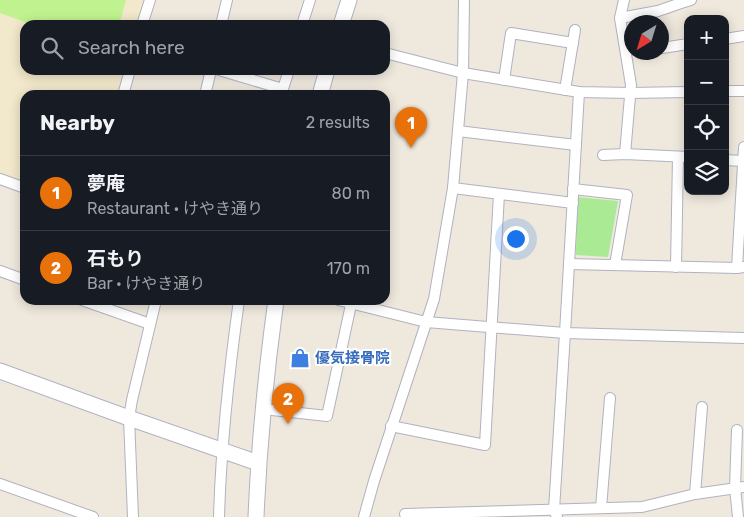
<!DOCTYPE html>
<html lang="en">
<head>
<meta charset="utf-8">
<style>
	:root { --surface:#171b24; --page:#20242c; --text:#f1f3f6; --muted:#9ea1a6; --line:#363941; --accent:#394eff }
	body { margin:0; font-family:Rubik,"Noto Sans JP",sans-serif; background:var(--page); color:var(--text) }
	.controls { position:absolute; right:15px; top:15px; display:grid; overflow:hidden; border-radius:10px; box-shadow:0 2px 12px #0003 }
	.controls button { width:45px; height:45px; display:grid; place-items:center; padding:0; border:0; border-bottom:1px solid var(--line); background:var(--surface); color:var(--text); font:25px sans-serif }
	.compass { position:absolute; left:624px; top:15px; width:45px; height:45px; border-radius:50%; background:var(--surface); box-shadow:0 2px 12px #0003; rotate:218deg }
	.you { position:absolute; left:515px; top:238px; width:18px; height:18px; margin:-12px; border:4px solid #fff; border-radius:50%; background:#1a73e8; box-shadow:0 0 0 8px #1a73e833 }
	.badge { display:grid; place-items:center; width:32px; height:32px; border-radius:50%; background:var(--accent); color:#fff; font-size:16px; font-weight:700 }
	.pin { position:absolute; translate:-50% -41px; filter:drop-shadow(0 1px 2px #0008) }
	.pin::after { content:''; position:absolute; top:26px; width:18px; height:15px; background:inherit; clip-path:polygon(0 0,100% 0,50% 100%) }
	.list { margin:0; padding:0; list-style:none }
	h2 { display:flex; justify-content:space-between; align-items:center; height:65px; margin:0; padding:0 20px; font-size:21px }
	h2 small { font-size:16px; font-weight:400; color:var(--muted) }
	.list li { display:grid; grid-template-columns:32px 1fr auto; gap:15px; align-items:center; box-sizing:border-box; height:75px; padding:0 20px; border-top:1px solid var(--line) }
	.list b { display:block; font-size:19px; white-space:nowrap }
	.list p { margin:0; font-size:16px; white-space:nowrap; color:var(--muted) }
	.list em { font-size:16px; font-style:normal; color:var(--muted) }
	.icon { flex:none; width:28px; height:28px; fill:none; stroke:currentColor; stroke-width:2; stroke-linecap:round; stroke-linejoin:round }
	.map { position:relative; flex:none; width:744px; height:517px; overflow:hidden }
	.search { position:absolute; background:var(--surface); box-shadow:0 2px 12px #0003; left:20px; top:20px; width:370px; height:55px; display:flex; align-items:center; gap:12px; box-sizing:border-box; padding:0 18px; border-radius:15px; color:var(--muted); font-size:19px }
	.panel { position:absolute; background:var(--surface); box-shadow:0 2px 12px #0003; left:20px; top:90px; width:370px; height:215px; border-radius:15px }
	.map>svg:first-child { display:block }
	.education { fill:#f2e8cb }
	.green { fill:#aaea94 }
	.pitch { fill:#c0f38f }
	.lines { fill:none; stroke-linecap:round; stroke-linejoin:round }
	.street-casing { stroke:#b1b2c1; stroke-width:12 }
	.secondary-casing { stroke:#b1b2c1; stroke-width:17 }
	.street { stroke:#fff; stroke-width:10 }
	.secondary { stroke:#fff; stroke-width:15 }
	.labels { text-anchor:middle; stroke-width:4; stroke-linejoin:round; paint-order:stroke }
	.shop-label { font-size:15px; font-weight:bold; fill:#366cbe; stroke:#fff; text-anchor:start }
</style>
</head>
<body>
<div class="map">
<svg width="744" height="517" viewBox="0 0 744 517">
	<rect width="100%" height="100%" fill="#efe8dd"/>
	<path class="education" d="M0 0H145L138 25H25V70H125L118 95H25V183L0 174Z"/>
	<path class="green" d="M577 197 618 201 608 257 576 255Z"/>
	<path class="pitch" d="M0 0H126L119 25H33L0 13Z"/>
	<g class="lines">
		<defs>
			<g id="street">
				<path d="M624 0 620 18 631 85 625 154"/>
				<path d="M620 18 658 11 681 3 691 0"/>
				<path d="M142 25 150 0"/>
				<path d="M221 25 227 0"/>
				<path d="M302 25 310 0"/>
				<path d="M725 39 744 36"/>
				<path d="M662 48 688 44"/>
				<path d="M385 53 463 73 579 92 630 93 688 92"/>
				<path d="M219 70 283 89"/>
				<path d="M504 80 511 33 573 43"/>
				<path d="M565 90 575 30"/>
				<path d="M725 91H744"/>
				<path d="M123 95 130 70"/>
				<path d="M205 95 211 70"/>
				<path d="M281 95 289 70"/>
				<path d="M458 131 576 145"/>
				<path d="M603 155 625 154 688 157"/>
				<path d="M725 160 743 161"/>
				<path d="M0 179 25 188"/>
				<path d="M453 188 573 203"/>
				<path d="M573 189 627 195 615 265"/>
				<path d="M569 264 737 268 744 267"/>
				<path d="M676 267 678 157"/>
				<path d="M737 268 744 147"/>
				<path d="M0 271 25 280"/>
				<path d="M82 300 150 324"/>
				<path d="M338 300 426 322 565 333 744 338"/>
				<path d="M263 409 327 416 352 300"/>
				<path d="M391 426 485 445 499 194"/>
				<path d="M737 430 735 488 738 517"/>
				<path d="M0 484 93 517"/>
				<path d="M695 494 702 407"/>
				<path d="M601 508 610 398"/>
				<path d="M405 514 642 507 695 494 744 487"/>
				<path d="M133 517 129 418 132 400 156 300"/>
				<path d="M219 517C221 444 229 372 239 300"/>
				<path d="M364 517 374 481 434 299 453 188 463 73 464 0"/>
				<path d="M557 517 554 510 565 333 579 92"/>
			</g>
			<g id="secondary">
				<path d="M341 25 349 0"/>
				<path d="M320 95 327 70"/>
				<path d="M0 371 129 418 258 463"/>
				<path d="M256 517C259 444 266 372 276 300"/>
			</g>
		</defs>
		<use href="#street" class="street-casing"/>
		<use href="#secondary" class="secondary-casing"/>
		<use href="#street" class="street"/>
		<use href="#secondary" class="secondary"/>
	</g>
	<defs>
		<symbol id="shop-bare" viewBox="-9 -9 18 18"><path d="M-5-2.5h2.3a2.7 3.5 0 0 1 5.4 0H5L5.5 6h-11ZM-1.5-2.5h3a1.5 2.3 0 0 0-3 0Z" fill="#3f7fe0" stroke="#fff" stroke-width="2.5" paint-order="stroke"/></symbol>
	</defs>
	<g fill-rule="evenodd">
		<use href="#shop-bare" x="286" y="344" width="28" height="28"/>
	</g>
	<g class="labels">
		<g class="shop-label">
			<text x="315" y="363">優気接骨院</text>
		</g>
	</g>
</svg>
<div class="controls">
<button>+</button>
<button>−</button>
<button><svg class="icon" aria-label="locate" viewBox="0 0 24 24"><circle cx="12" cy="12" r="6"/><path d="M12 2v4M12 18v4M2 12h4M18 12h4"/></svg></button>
<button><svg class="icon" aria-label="layers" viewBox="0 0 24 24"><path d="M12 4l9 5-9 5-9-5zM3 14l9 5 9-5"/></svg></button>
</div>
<svg class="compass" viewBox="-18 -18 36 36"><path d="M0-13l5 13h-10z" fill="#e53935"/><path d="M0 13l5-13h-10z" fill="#9ea1a6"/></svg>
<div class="you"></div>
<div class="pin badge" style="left:411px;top:148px;background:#e8710a">1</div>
<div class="pin badge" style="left:288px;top:424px;background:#e8710a">2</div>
<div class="search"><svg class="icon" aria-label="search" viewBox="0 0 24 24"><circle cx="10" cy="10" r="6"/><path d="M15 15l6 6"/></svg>Search here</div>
<section class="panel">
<h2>Nearby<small>2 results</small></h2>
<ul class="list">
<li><span class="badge" style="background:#e8710a">1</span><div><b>夢庵</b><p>Restaurant · けやき通り</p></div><em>80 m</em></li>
<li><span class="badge" style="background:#e8710a">2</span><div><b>石もり</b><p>Bar · けやき通り</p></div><em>170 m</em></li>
</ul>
</section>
</div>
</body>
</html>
